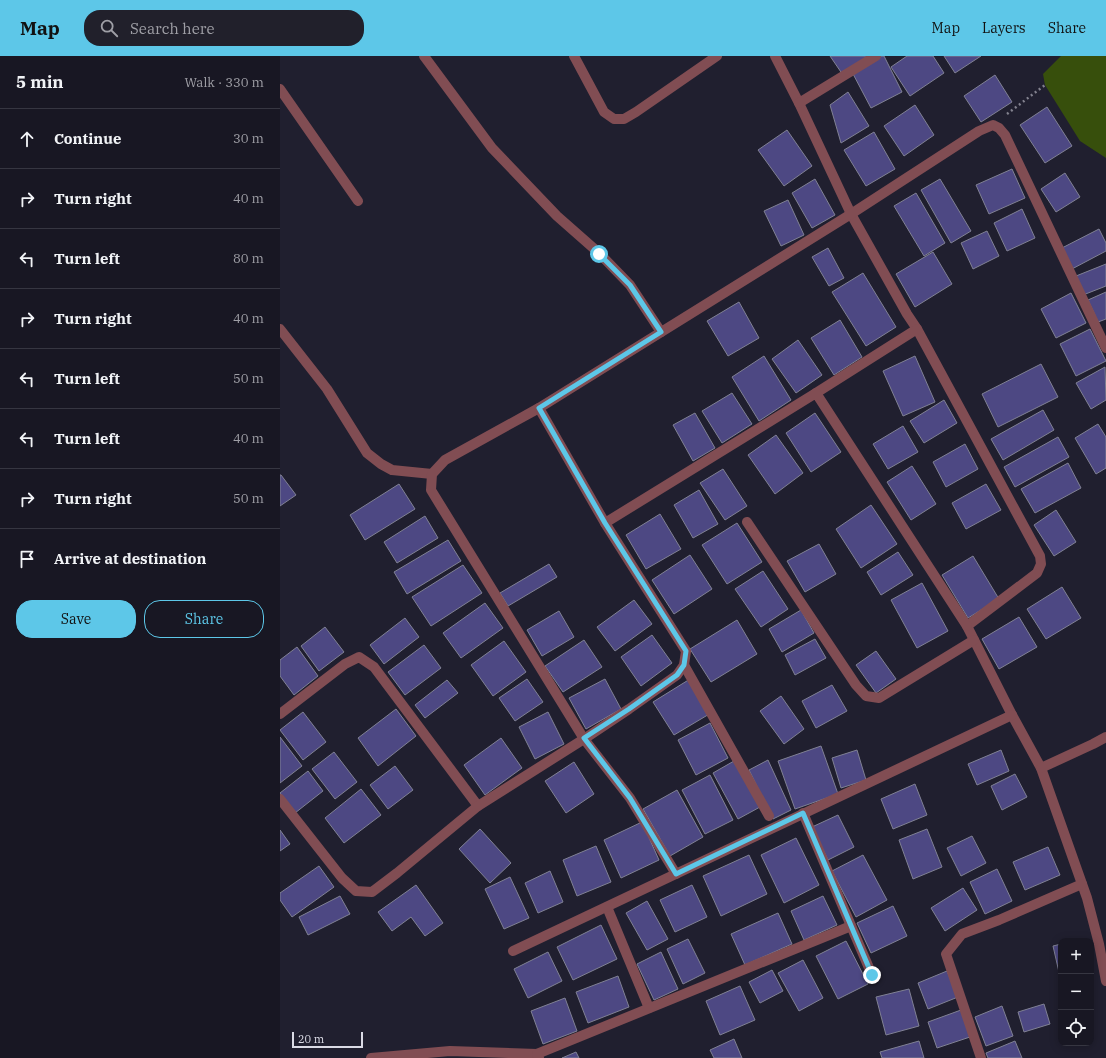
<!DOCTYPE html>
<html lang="en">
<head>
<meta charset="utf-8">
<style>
	:root { --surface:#181723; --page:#21202b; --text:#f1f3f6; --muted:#9f9fa6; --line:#363641; --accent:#5dc7e8 }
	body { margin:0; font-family:"IBM Plex Serif",serif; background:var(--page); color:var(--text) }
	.controls { position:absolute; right:12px; bottom:12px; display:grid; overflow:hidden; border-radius:8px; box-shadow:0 2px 10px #0003 }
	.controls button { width:36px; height:36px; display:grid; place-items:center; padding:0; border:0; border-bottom:1px solid var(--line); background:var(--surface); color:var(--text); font:20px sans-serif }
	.scale { position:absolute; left:12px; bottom:10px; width:71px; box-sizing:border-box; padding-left:4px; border:2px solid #dadae5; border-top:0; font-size:11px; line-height:14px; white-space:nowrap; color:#dadae5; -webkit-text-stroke:3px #201f2f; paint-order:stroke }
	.stop { position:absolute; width:12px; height:12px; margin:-9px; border:3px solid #5dc7e8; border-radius:50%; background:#fff }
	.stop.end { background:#5dc7e8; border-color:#fff; box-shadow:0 1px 4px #0008 }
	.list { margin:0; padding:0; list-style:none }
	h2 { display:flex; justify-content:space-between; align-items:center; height:52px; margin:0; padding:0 16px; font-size:17px }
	h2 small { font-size:13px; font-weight:400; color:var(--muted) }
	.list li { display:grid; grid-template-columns:26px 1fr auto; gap:12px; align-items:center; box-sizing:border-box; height:60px; padding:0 16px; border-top:1px solid var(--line) }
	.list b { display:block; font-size:15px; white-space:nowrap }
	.list em { font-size:13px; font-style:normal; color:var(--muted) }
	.actions { display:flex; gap:8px; padding:12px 16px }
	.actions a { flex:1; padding:9px 0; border:1px solid var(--accent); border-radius:16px; text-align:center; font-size:14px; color:var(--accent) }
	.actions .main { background:var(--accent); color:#111 }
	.icon { flex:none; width:22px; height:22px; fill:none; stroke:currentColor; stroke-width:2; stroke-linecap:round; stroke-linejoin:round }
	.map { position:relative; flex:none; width:826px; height:1002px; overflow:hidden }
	header { display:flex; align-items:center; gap:24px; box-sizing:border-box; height:56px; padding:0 20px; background:var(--accent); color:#111 }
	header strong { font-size:19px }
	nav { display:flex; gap:22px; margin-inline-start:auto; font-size:14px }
	.search { width:280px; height:36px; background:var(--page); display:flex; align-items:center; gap:10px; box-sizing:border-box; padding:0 14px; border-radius:16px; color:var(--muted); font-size:15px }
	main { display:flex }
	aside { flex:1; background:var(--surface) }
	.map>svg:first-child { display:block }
	.green { fill:#374f0c }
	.building { fill:#4d4883; stroke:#808194 }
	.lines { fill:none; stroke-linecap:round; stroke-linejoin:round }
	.path { stroke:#82818e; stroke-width:2.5; stroke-dasharray:2 3; stroke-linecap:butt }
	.minor { stroke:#814d53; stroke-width:10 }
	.route { stroke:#5dc7e8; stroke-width:5 }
</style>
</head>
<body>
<header>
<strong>Map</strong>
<div class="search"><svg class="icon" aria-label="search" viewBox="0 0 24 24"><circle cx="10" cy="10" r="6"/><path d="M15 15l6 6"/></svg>Search here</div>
<nav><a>Map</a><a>Layers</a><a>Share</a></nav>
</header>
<main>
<aside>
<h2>5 min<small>Walk · 330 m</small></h2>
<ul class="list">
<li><svg class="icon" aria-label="ahead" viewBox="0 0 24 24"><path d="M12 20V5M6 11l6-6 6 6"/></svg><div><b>Continue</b></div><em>30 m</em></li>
<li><svg class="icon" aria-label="right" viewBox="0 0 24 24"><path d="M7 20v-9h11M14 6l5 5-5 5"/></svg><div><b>Turn right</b></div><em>40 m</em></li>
<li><svg class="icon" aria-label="left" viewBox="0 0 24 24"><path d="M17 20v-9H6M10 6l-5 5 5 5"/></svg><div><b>Turn left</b></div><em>80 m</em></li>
<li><svg class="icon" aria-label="right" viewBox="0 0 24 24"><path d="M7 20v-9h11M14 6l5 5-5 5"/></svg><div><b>Turn right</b></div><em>40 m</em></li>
<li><svg class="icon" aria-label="left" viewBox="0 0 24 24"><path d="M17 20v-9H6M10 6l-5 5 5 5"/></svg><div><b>Turn left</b></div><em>50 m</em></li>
<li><svg class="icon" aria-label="left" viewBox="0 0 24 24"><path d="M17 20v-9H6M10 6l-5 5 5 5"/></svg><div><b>Turn left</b></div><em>40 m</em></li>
<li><svg class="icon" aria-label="right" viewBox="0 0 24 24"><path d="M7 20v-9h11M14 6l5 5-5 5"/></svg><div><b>Turn right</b></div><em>50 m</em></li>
<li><svg class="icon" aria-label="arrive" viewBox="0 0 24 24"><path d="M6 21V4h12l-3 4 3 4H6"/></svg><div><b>Arrive at destination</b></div></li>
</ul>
<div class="actions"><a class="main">Save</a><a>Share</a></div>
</aside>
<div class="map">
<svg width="826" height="1002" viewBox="0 0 826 1002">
	<rect width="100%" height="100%" fill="#201f2f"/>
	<path class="green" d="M781 0H826V102L800 85 765 29 763 18Z"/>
	<g class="building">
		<path d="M550 0H592L563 19Z"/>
		<path d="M601 0H604L622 36 591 52 572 16Z"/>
		<path d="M627 0H653L664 17 630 40 611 11Z"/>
		<path d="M664 0H701L675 17Z"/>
		<path d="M715 19 732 46 701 66 684 40Z"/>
		<path d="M568 36 589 70 561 87 550 49Z"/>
		<path d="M635 49 654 79 624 100 604 70Z"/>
		<path d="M767 51 792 90 765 107 740 69Z"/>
		<path d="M507 74 532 110 504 130 478 94Z"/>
		<path d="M594 76 615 113 586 130 564 94Z"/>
		<path d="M732 113 745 142 709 158 696 129Z"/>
		<path d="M785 117 800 141 776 156 761 133Z"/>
		<path d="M535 123 555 159 532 172 512 137Z"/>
		<path d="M660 123 691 175 671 187 641 134Z"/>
		<path d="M636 137 665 187 644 200 614 150Z"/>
		<path d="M508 144 524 179 501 190 484 155Z"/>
		<path d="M742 153 755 182 727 195 714 167Z"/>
		<path d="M819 173 826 187V195L790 214 780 193Z"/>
		<path d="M707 175 719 200 693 213 681 187Z"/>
		<path d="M548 192 564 222 549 230 532 201Z"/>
		<path d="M653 196 672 228 635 251 616 218Z"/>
		<path d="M826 208V230L803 239 796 220Z"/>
		<path d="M583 217 616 271 586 290 552 236Z"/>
		<path d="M826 236V263L818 266 808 244Z"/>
		<path d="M791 237 806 267 776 282 761 253Z"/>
		<path d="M459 246 479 282 448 300 427 265Z"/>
		<path d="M560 264 582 301 554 319 531 282Z"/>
		<path d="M810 273 826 305 796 320 780 288Z"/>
		<path d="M518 284 542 319 516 337 492 303Z"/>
		<path d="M484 300 511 344 479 365 452 321Z"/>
		<path d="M635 300 655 346 623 360 603 315Z"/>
		<path d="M761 308 778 341 718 371 702 338Z"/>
		<path d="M825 311 826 344 811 353 796 327Z"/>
		<path d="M452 337 472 368 442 387 422 355Z"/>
		<path d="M664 344 677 367 644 387 630 365Z"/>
		<path d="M763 354 774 374 723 404 711 383Z"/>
		<path d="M415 357 435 392 413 405 393 369Z"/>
		<path d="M535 357 561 396 531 416 506 377Z"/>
		<path d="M818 368 826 381V412L816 418 795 382Z"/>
		<path d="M623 370 638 396 608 413 593 388Z"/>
		<path d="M496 379 523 417 495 438 468 399Z"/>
		<path d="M778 381 789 401 735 431 724 411Z"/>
		<path d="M685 388 698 413 666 431 653 406Z"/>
		<path d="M788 407 801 432 755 457 741 433Z"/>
		<path d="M632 410 656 448 631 464 607 426Z"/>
		<path d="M443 413 467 450 445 464 420 427Z"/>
		<path d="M0 419H1L16 439 0 450Z"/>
		<path d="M119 428 135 453 85 484 70 459Z"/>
		<path d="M706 428 721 454 686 473 672 447Z"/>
		<path d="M419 434 438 468 413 482 394 449Z"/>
		<path d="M591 449 617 488 581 512 556 473Z"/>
		<path d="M776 454 796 486 774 500 754 469Z"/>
		<path d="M380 458 401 493 366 513 346 479Z"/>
		<path d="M145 460 158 482 117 507 104 486Z"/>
		<path d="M457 467 482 506 447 528 422 489Z"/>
		<path d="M168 484 181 505 127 538 114 516Z"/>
		<path d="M539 488 556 518 525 536 507 505Z"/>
		<path d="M618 496 633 519 601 539 587 516Z"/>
		<path d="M410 499 432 533 394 558 372 524Z"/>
		<path d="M693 500 719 543 688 562 662 519Z"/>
		<path d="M269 508 277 521 228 550 220 537Z"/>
		<path d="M183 509 202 537 151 570 132 541Z"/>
		<path d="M483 515 508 553 481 571 455 533Z"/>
		<path d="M642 527 668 575 637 592 611 544Z"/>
		<path d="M782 531 801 562 766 583 747 553Z"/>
		<path d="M354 544 372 568 335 595 317 571Z"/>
		<path d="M205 547 223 572 181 602 163 577Z"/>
		<path d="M521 554 534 577 502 596 489 573Z"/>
		<path d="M279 555 294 581 262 600 247 574Z"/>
		<path d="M739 561 757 591 719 613 702 583Z"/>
		<path d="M125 562 139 581 104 608 90 589Z"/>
		<path d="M457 564 477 598 431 626 410 593Z"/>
		<path d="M45 571 64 596 39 615 21 590Z"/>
		<path d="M372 579 392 607 361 630 341 601Z"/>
		<path d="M535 583 546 602 515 619 505 599Z"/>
		<path d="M304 584 322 611 283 636 265 610Z"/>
		<path d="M224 585 246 616 213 640 191 609Z"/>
		<path d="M144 589 161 612 125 639 108 616Z"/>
		<path d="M17 591 38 620 14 639 0 620V604Z"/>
		<path d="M596 595 616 623 596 637 576 609Z"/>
		<path d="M247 623 263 646 235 665 219 642Z"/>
		<path d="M325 623 341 653 306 673 289 642Z"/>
		<path d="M410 623 431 657 394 679 373 646Z"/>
		<path d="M167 624 178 637 145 662 135 649Z"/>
		<path d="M552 629 567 655 536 672 522 645Z"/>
		<path d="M501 640 524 673 504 688 480 655Z"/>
		<path d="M116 653 136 680 98 710 78 682Z"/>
		<path d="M23 656 46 686 23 704 0 674Z"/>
		<path d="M268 656 284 688 255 703 239 671Z"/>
		<path d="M430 667 448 702 416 719 398 684Z"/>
		<path d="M0 681 22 710 0 727Z"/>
		<path d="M221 682 242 712 205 739 184 709Z"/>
		<path d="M541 690 558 738 515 753 498 705Z"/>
		<path d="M577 694 586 724 561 732 552 702Z"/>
		<path d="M721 694 729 715 697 729 688 708Z"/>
		<path d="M54 696 77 726 55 743 32 713Z"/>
		<path d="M488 704 511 754 493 763 469 714Z"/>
		<path d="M454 705 480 751 458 763 433 717Z"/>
		<path d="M294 706 314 738 286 757 265 725Z"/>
		<path d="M115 710 133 734 108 753 90 729Z"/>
		<path d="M28 715 43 735 15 757 0 737Z"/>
		<path d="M735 718 747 741 722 754 711 730Z"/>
		<path d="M430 719 453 764 425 778 402 734Z"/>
		<path d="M635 728 647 759 613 773 601 743Z"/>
		<path d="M81 733 101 759 64 787 45 762Z"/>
		<path d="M397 734 423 781 390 800 363 753Z"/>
		<path d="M558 759 574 791 548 804 532 771Z"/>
		<path d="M362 766 379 804 341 822 324 784Z"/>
		<path d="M200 773 231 807 210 827 179 793Z"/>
		<path d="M647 773 662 811 633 823 619 784Z"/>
		<path d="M0 774 10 788 0 795Z"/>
		<path d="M692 780 706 807 681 820 667 792Z"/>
		<path d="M516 782 539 829 504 847 481 799Z"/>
		<path d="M316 790 331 826 297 840 283 804Z"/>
		<path d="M768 791 780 819 745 834 733 806Z"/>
		<path d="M469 799 487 838 441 860 423 820Z"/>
		<path d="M583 799 607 844 576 861 552 815Z"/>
		<path d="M39 810 54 831 12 861 0 844V837Z"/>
		<path d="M717 813 732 845 705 858 690 826Z"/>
		<path d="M270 815 283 846 258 857 245 827Z"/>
		<path d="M230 821 249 862 224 873 205 833Z"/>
		<path d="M136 829 163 867 145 880 131 861 112 875 98 856Z"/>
		<path d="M412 829 427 861 395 876 380 844Z"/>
		<path d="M683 832 697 854 665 875 651 852Z"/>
		<path d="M60 840 70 858 28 879 19 861Z"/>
		<path d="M543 840 557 869 524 884 511 855Z"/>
		<path d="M367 845 388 883 367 894 346 857Z"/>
		<path d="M613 850 627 880 591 897 577 867Z"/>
		<path d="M498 857 512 888 465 909 451 878Z"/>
		<path d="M321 869 337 903 293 924 277 891Z"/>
		<path d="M408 883 425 917 403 928 387 893Z"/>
		<path d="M566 885 588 928 558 943 536 900Z"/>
		<path d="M781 888V925L773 890Z"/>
		<path d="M268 896 282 925 248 942 234 913Z"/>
		<path d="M381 896 398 933 374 944 357 908Z"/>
		<path d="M523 904 543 942 519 955 498 917Z"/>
		<path d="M492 914 503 935 480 947 469 926Z"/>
		<path d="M667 915 678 941 648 953 638 927Z"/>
		<path d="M338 920 349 951 308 967 296 936Z"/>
		<path d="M460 930 475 964 440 979 426 945Z"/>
		<path d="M629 933 639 970 606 979 596 941Z"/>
		<path d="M285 942 297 975 263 988 251 955Z"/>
		<path d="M764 948 770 968 744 976 738 956Z"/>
		<path d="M722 950 733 980 706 990 695 961Z"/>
		<path d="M681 954 690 981 657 992 648 966Z"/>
		<path d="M454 983 462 1002H434L430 994Z"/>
		<path d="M639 985 644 1002H602L600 996Z"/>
		<path d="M735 985 742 1002H708L706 997Z"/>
		<path d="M296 996 299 1002H282Z"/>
	</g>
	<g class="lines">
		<path class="path" d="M727 58 765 29"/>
		<g class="minor">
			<path d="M144 0 212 92 277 160 319 197 350 229 381 276"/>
			<path d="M294 0 324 56 334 63H344L356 56 437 0"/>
			<path d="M495 0 519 47 571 158 627 258 637 273 760 500 761 508 757 517 687 570 732 659 761 712 807 842 819 888 826 925"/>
			<path d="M0 33 78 145"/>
			<path d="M519 47 596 0"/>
			<path d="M0 273 47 333 87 397 101 408 112 414 152 418"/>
			<path d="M536 337 637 273"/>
			<path d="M259 352 165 404 152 418 151 434 304 683 350 742 396 818"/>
			<path d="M467 466 576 629 586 640 599 642 694 584"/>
			<path d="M325 467 536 337 687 570"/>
			<path d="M404 609 489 760"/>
			<path d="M0 658 65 608 79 601 94 611 198 750"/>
			<path d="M761 712 813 688 826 681"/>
			<path d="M0 743 62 822 76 835 92 836 117 817 198 750 304 683 349 653 397 619 404 609 406 595 325 467 259 352 571 158 699 75 713 69 719 72 725 79 826 292"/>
			<path d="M523 757 592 919"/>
			<path d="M327 851 369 952"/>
			<path d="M233 895 732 659"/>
			<path d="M91 1002 170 995 257 998"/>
			<path d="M259 1002 257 998 571 870"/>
			<path d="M701 1002 666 898 682 878 719 864 802 828"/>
		</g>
	</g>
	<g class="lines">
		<path class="route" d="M319 198 350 229 381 276 259 352 325 467 406 595 404 609 397 619 349 653 304 682 350 742 396 818 523 757 592 919"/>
	</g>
</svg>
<div class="controls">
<button>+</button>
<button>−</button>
<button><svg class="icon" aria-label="locate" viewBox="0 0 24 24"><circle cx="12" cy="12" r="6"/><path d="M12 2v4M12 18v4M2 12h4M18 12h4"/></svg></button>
</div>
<div class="scale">20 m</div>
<div class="stop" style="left:319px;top:198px"></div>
<div class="stop end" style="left:592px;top:919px"></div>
</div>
</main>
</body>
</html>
